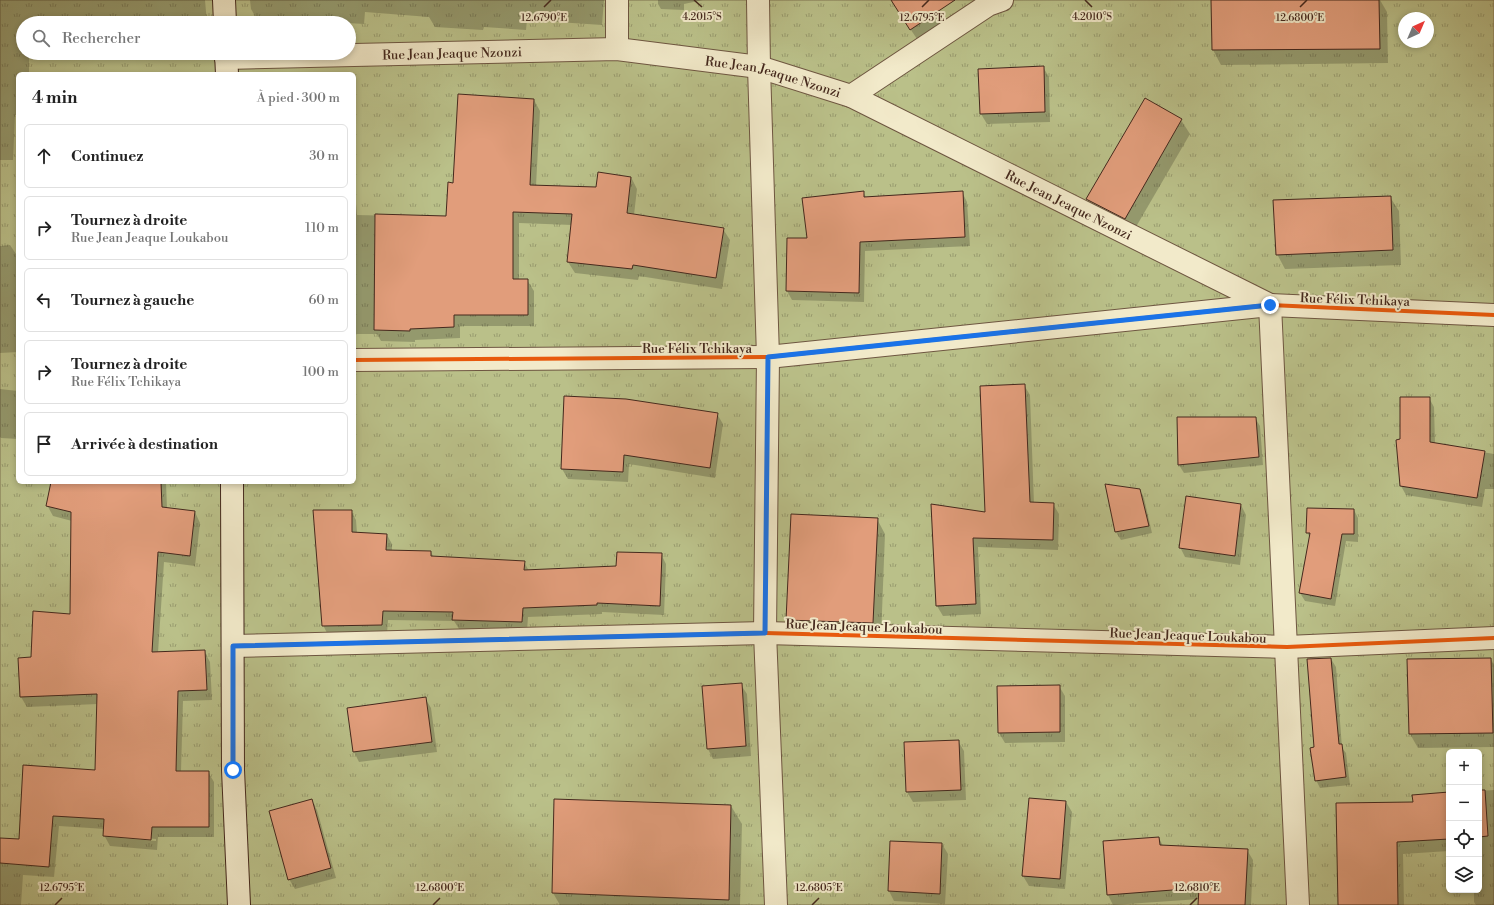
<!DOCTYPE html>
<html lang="fr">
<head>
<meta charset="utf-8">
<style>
	:root { --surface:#fff; --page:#f6f6f6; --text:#222; --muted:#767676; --line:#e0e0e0 }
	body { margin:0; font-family:"Libre Bodoni",serif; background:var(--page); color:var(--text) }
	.controls { position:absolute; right:12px; bottom:12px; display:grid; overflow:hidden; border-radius:6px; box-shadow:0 2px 6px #0003 }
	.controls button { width:36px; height:36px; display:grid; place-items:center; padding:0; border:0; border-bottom:1px solid var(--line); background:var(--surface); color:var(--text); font:20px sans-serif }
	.compass { position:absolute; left:1398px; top:12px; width:36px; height:36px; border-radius:50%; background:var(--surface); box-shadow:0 2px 6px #0003; rotate:44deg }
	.stop { position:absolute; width:12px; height:12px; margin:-9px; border:3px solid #1a73e8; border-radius:50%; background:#fff }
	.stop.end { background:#1a73e8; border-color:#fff; box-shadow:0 1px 4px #0008 }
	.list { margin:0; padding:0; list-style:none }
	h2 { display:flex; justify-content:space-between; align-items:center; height:52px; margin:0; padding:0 16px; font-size:17px }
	h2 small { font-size:13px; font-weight:400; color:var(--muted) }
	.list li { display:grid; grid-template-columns:26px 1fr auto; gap:12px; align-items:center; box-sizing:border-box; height:64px; margin:0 8px 8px; padding:0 8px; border:1px solid var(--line); border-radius:6px }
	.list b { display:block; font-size:15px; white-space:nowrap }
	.list p { margin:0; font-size:13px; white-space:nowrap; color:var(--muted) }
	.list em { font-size:13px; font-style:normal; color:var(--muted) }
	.icon { flex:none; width:22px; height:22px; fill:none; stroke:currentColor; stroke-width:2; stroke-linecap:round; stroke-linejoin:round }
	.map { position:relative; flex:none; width:1494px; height:905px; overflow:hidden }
	.search { position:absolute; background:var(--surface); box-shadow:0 2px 6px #0003; left:16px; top:16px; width:340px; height:44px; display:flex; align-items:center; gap:10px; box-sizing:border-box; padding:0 14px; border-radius:22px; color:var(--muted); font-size:15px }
	.panel { position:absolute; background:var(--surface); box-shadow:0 2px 6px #0003; left:16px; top:72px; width:340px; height:412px; border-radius:6px }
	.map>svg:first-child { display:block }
	.grass { fill:url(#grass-tufts); stroke:#7f7453; fill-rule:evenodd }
	.shadow { fill:#0003; fill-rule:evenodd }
	.building { fill:#e19d7b; stroke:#44281d }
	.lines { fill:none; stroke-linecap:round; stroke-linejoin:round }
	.street-casing { stroke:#6e5641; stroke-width:24 }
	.secondary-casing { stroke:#44281d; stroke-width:24 }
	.street { stroke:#f2eaca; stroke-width:22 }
	.secondary { stroke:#f2eaca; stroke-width:22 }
	.cycleway-casing { stroke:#f2eaca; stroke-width:6 }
	.cycleway { stroke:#e8590c; stroke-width:4 }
	.route { stroke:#1a73e8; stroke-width:5 }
	.ticks { fill:none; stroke:#44281d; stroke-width:1.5 }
	.labels { text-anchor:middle; stroke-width:4; stroke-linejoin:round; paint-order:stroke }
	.street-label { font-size:13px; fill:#44281d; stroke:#f2eaca }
	.ticks-label { font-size:10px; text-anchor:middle; fill:#44281d; stroke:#f2eaca; stroke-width:4; stroke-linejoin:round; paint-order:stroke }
</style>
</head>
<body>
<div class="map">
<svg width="1494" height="905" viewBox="0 0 1494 905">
	<defs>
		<pattern id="grass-tufts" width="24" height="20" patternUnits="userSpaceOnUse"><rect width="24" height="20" fill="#bac089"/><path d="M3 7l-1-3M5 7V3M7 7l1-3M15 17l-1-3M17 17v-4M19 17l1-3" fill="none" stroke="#999c6f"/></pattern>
	</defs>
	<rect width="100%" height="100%" fill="#ebdeae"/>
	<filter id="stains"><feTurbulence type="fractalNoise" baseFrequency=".005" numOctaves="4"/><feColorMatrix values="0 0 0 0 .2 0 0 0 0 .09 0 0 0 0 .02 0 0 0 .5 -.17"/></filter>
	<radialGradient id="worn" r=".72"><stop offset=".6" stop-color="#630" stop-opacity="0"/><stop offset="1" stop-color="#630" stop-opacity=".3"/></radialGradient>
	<path class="grass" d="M0 0H1494V905H0ZM1404 18H1428V42H1404ZM23 23H349V53H23ZM18 74H354V482H18ZM1449 752H1479V890H1449Z"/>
	<g class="shadow">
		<path d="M0 0H205L207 23H23V53H29V74H18V115H15L13 160H0Z"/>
		<path d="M250 0H604L602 25 527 20 526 30 484 27 483 30 435 27 429 17 365 12 364 24 330 22 259 23 251 9Z"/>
		<path d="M658 0H703L684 4V10L661 9 658 4Z"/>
		<path d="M891 0H927L941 23 917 39Z"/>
		<path d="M1212 0H1380L1387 12 1388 63 1221 65 1213 50Z"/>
		<path d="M1043 67 1049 77 1050 122 987 124 981 114 979 70Z"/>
		<path d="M534 100 540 111 536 186 597 188 631 177 637 189 634 215 723 229 730 240 722 289 639 276 638 280 575 273 568 262 572 225 519 223V280H527L534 291V326H460V338L415 340V342L381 341 377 334H354V180L357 215 447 217 454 184Z"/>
		<path d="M1181 120 1190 134 1133 232 1096 214 1087 199Z"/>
		<path d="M863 192 866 197 962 192 967 202 970 246 865 251 864 302 792 300 787 291 808 239Z"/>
		<path d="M1390 197 1399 211 1401 265 1285 269 1277 254Z"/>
		<path d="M10 245 16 254 18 280V352L0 353V246Z"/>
		<path d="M1024 385 1030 395 1034 504H1053L1059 514 1058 550 978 547 981 614 943 616 937 606 986 513Z"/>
		<path d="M0 389 18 391V439L1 438 0 437Z"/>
		<path d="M1429 398 1434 407 1435 444 1494 454V489H1485L1482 507 1406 495 1401 486V440Z"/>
		<path d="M717 414 723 424 715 478 629 464 628 482 568 479 562 469Z"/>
		<path d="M1178 418H1255L1260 426 1263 465 1184 473 1179 465Z"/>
		<path d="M52 482H166L167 508 195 512 200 523 195 566 164 562 158 653 204 651 210 662 212 700 183 701 181 772H208L214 782V837H158L157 850 110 846 104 835 105 829 59 826 54 877 23 875 21 905H0V839L20 840 96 771 98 704 27 707 21 697 19 659 32 658 71 615 72 521 53 516 47 505ZM109 835 156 839V841L109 837Z"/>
		<path d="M276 482H314V483L277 484Z"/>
		<path d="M1107 486 1139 490 1144 498 1152 533 1121 540 1116 532Z"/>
		<path d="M1241 505 1246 515 1240 565 1185 557 1180 547Z"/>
		<path d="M1354 510 1358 518V542L1346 541 1335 606 1305 601 1300 593 1310 538 1307 532Z"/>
		<path d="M351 511 356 520 357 533 387 535 392 544V551L431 552 434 558 524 562 529 571 617 567 661 554 666 564 664 615 602 612V614L528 617 527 631 459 629 454 621 388 620 387 634 328 635 323 625Z"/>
		<path d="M877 519 885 534 881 638 796 634 787 620Z"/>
		<path d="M1331 659 1336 667 1342 748 1346 753 1350 785 1320 788 1316 780 1315 748Z"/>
		<path d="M1491 659 1494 665V747L1418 748 1410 734Z"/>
		<path d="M741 685 747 694 751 756 713 759 708 749Z"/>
		<path d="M1059 686 1065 696V742L1005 743 999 733 998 687Z"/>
		<path d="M425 698 431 708 437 752 359 762 354 752 348 708Z"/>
		<path d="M958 741 964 751 966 800 913 802 907 792 905 743Z"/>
		<path d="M1494 790V905H1476L1474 902V890H1479V791Z"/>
		<path d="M1449 793V851L1403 854 1404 905H1339L1414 803Z"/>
		<path d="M311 800 317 810 336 878 295 889 289 879Z"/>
		<path d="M555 800 731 806 742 824 740 905H560L553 893Z"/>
		<path d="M1066 802 1072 812 1065 889 1029 886 1023 876Z"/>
		<path d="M1159 838 1163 846 1247 850 1253 860 1251 905H1199L1200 899 1113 905 1108 895Z"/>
		<path d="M891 842 942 844 948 854 945 904 894 901 889 891Z"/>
	</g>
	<g class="building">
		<path d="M891 0H955L910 30Z"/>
		<path d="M1211 0H1379L1380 49 1212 50Z"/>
		<path d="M1044 66 1045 112 980 114 978 69Z"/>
		<path d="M458 94 534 99 530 185 596 187 598 172 631 177 627 213 724 228 716 278 633 265 632 269 567 262 572 214 513 212V279H528V315H454V327L410 329V331L374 330 375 214 446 216 448 182 453 183Z"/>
		<path d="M1145 98 1182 119 1125 219 1086 199Z"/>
		<path d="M864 191V197L963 191 965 237 860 242 859 293 786 291 787 238H807L802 198Z"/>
		<path d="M1391 196 1393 250 1276 255 1273 200Z"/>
		<path d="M1025 384 1030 502 1054 503 1053 540 973 538 976 604 936 606 931 504 985 512 980 386Z"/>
		<path d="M564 396 626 399 718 413 710 468 624 455 623 472 561 469Z"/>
		<path d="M1400 397H1430V442L1485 451 1477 498 1400 486 1396 440 1400 439Z"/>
		<path d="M1177 417H1256L1259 457 1178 465Z"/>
		<path d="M51 482H161L162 507 195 511 190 556 158 552 152 652 205 650 207 690 178 691 176 771H209V827H152L151 840 103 836 104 819 53 816 49 867 0 863V838L19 839 23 765 95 770 97 694 20 697 18 658 31 657 33 611 70 614 71 512 46 506Z"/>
		<path d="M1105 484 1140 489 1149 526 1115 532Z"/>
		<path d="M1186 496 1241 504 1235 556 1179 548Z"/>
		<path d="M1307 508 1354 509V534H1342L1331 599 1299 593 1310 533H1306Z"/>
		<path d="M313 510H352V532L387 534 386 550 431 551V556L525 561 524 570 616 566 617 552 662 553 660 606 597 603V605L523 608 522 622 452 620 453 612 383 611 382 625 322 626Z"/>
		<path d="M791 514 878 518 873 623 786 620Z"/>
		<path d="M1331 658 1339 744H1342L1346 777 1315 781 1310 748 1314 747 1307 659Z"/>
		<path d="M1491 658 1493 733 1409 734 1407 659Z"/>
		<path d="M742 683 746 746 707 749 702 686Z"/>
		<path d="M1060 685V732L998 733 997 686Z"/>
		<path d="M426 697 432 742 353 752 347 708Z"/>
		<path d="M959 740 961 790 906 792 904 742Z"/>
		<path d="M1479 790H1485L1488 836 1479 837Z"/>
		<path d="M1449 792V839L1397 842 1398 905H1338L1336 803 1413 802 1412 795Z"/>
		<path d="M1029 798 1066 801 1060 879 1022 876Z"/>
		<path d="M312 799 331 868 288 880 269 811Z"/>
		<path d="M554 799 731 805 729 900 552 893Z"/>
		<path d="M1159 837 1160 845 1248 849 1245 905H1198L1199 888 1107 895 1103 841Z"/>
		<path d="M890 841 942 843 940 894 888 891Z"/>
	</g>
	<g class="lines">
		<defs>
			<g id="street">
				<path d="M758 0 759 67 768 357 765 633 776 905"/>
				<path d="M617 49V0"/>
				<path id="s1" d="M226 58 617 49 759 67 851 96 1270 305"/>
				<path d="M851 96 988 5 1002 0"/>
				<path d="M1270 305 1298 905"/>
				<path d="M354 360 768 357 1270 305 1494 315"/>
				<path d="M233 646 765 633 1287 647 1494 638"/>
			</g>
			<g id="secondary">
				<path d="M224 0 225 23"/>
				<path d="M226 53 227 74"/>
				<path d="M232 482 233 770 239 905"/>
			</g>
		</defs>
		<use href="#street" class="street-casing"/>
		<use href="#secondary" class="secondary-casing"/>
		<use href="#street" class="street"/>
		<use href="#secondary" class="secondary"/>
		<defs>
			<g id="cycleway">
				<path d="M354 360 768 357 1270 305 1494 315"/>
				<path d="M233 646 765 633 1287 647 1494 638"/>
			</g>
		</defs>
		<use href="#cycleway" class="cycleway-casing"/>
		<use href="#cycleway" class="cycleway"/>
	</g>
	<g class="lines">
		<path class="route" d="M233 770V646L765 633 768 357 1270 305"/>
	</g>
	<path class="ticks" d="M694 0 702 7M1085 0 1092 7M544 7 551 0M922 7 929 0M1300 7 1307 0M55 905 62 898M433 905 440 898M812 905 819 898M1190 905 1197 898"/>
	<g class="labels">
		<g class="street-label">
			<text dy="5" stroke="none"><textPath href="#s1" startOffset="226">Rue Jean Jeaque Nzonzi</textPath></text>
			<text dy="5" stroke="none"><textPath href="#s1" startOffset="550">Rue Jean Jeaque Nzonzi</textPath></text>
			<text dy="5" stroke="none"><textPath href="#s1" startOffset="874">Rue Jean Jeaque Nzonzi</textPath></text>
			<text transform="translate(1355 299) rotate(2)" y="5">Rue Félix Tchikaya</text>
			<text x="697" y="353">Rue Félix Tchikaya</text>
			<text transform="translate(864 626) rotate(2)" y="5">Rue Jean Jeaque Loukabou</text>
			<text transform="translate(1188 635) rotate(2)" y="5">Rue Jean Jeaque Loukabou</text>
		</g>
	</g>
	<g class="ticks-label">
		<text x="702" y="20">4.2015°S</text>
		<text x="1092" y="20">4.2010°S</text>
		<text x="544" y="21">12.6790°E</text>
		<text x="922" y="21">12.6795°E</text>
		<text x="1300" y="21">12.6800°E</text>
		<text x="62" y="891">12.6795°E</text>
		<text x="440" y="891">12.6800°E</text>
		<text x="819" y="891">12.6805°E</text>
		<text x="1197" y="891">12.6810°E</text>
	</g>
	<rect width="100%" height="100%" filter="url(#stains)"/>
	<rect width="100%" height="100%" fill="url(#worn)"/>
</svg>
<div class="controls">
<button>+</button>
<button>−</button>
<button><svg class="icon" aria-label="locate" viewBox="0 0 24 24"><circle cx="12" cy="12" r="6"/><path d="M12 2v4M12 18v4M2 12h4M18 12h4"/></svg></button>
<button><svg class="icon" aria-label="layers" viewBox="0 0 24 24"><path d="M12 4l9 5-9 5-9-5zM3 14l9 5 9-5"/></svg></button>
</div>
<svg class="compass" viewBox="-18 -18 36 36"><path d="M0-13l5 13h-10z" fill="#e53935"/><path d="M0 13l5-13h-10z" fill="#767676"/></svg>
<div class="stop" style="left:233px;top:770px"></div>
<div class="stop end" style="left:1270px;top:305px"></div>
<div class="search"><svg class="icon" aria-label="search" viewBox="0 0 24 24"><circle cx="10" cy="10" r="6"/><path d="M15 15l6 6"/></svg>Rechercher</div>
<section class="panel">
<h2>4 min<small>À pied · 300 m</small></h2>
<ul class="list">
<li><svg class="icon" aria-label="ahead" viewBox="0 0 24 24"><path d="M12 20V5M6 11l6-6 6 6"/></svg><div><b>Continuez</b></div><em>30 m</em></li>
<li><svg class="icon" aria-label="right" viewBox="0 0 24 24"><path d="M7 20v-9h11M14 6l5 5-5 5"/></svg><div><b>Tournez à droite</b><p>Rue Jean Jeaque Loukabou</p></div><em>110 m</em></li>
<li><svg class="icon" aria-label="left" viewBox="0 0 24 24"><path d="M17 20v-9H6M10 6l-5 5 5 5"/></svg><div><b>Tournez à gauche</b></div><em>60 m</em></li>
<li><svg class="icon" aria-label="right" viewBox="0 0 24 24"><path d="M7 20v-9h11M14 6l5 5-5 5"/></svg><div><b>Tournez à droite</b><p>Rue Félix Tchikaya</p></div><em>100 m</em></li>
<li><svg class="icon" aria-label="arrive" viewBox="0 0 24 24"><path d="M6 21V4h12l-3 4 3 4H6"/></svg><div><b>Arrivée à destination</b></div></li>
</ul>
</section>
</div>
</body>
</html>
